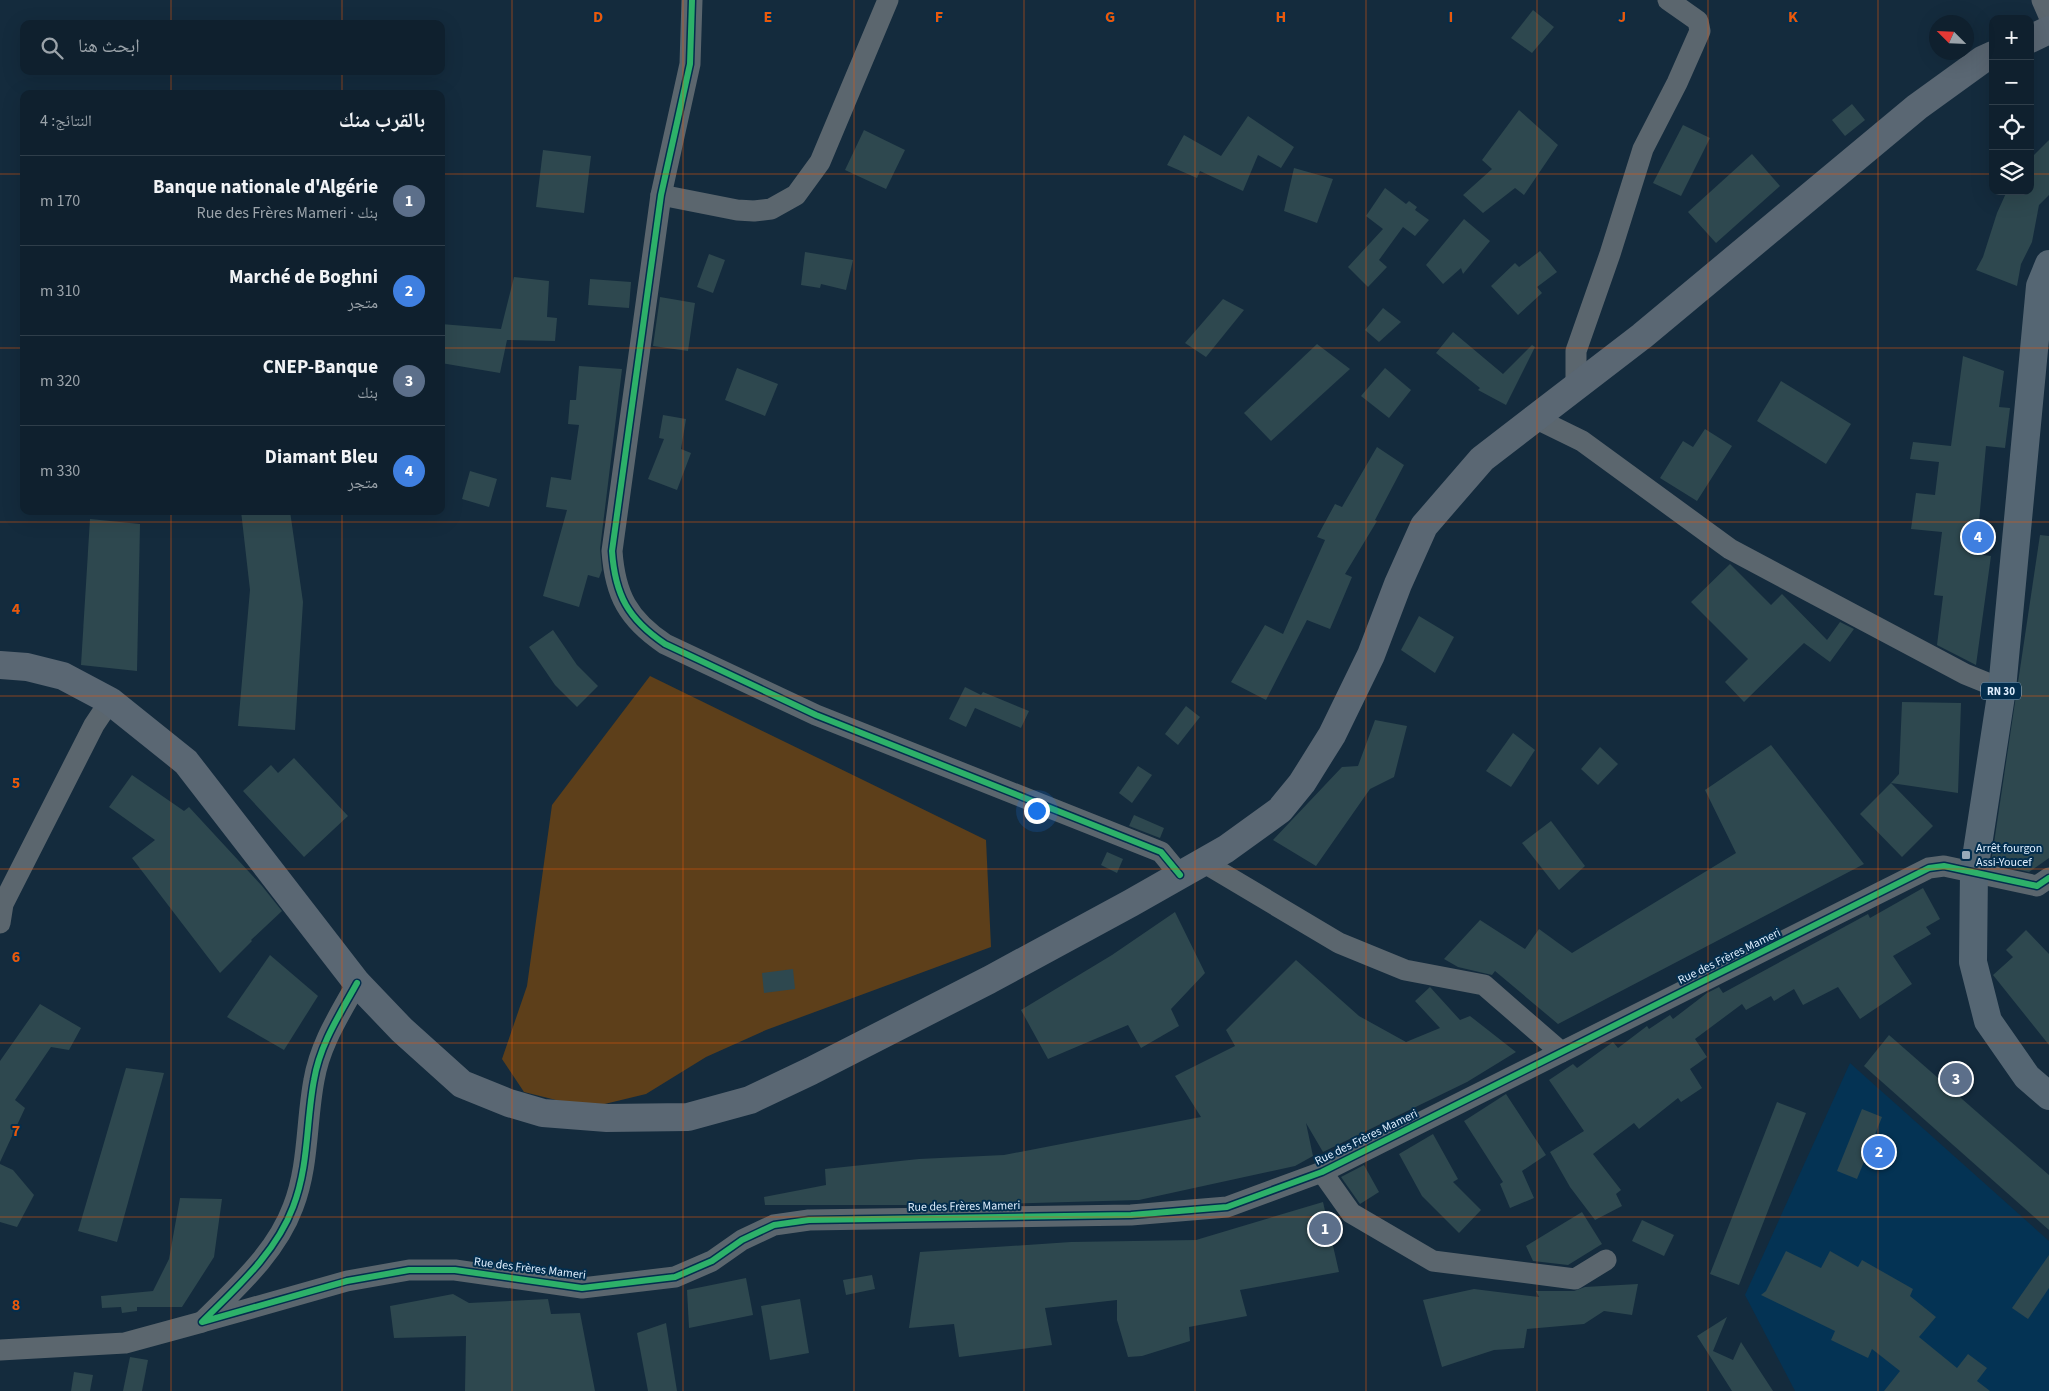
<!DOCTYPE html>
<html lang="ar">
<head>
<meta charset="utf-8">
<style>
	:root { --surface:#0f202e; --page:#182836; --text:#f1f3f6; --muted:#9ba3aa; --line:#2f3e4a; --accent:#97aaba }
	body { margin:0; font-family:"Source Sans 3","Noto Naskh Arabic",sans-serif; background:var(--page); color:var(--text); direction:rtl }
	.controls { position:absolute; right:15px; top:15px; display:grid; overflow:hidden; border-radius:10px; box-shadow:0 5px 20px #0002 }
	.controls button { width:45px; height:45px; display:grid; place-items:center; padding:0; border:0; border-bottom:1px solid var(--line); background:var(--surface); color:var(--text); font:25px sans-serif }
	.compass { position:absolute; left:1929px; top:15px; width:45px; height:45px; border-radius:50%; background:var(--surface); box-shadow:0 5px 20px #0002; rotate:294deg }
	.you { position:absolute; left:1036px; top:810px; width:18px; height:18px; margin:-12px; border:4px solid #fff; border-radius:50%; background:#1a73e8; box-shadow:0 0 0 8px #1a73e833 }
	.badge { display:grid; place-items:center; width:32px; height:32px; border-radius:50%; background:var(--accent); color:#fff; font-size:16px; font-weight:700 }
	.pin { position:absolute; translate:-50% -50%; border:2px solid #fff; box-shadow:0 1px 5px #0006 }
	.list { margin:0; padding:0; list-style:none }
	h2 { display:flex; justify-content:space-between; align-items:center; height:65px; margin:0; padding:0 20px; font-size:21px }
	h2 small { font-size:16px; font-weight:400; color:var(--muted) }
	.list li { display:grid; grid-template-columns:32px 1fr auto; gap:15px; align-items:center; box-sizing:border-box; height:90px; padding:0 20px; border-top:1px solid var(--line) }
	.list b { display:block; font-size:19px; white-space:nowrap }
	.list p { margin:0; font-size:16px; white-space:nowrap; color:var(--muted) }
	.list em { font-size:16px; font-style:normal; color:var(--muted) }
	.icon { flex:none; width:28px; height:28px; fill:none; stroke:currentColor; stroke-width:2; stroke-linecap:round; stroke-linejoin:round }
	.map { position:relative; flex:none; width:2049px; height:1391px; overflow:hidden; direction:ltr }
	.search { position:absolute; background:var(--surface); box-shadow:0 5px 20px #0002; left:20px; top:20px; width:425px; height:55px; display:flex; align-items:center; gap:12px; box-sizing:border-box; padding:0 18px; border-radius:10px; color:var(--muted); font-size:19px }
	.panel { position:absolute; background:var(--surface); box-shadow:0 5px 20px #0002; left:20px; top:90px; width:425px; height:425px; border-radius:10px; direction:rtl }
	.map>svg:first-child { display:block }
	.built { fill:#043354 }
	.green { fill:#5d3f1a }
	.building { fill:#2e484f }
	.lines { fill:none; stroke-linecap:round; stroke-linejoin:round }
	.minor { stroke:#5b666e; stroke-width:21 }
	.secondary { stroke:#5a6773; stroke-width:28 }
	.primary { stroke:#556673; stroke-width:28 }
	.cycleway-casing { stroke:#032e4e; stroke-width:9 }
	.cycleway { stroke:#2db169; stroke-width:6 }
	.grid { fill:none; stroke:#e8590c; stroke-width:1; stroke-opacity:0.55 }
	.poi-dot { fill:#97aaba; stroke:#032e4e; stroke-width:2 }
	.labels { text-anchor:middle; stroke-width:4; stroke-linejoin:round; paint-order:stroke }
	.shield { fill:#032e4e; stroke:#9cb4c9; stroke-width:1 }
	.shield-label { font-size:11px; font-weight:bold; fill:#deeefe }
	.poi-label { font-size:12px; fill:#deeefe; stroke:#032e4e; text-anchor:start }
	.street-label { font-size:12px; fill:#deeefe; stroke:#032e4e }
	.grid-label { font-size:16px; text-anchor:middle; font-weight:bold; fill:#e8590c; stroke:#032e4e; stroke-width:4; stroke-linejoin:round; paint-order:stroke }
</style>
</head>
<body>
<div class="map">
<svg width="2049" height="1391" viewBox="0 0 2049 1391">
	<rect width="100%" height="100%" fill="#142b3d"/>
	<path class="built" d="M1850 1063 2049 1241V1391H1795L1745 1295Z"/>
	<path class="green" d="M650 676 986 840 991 947 766 1030 706 1057 646 1094 588 1108 524 1092 502 1059 527 986 552 805Z"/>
	<g class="building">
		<path d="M1533 10 1554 27 1532 53 1511 38Z"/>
		<path d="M1852 104 1865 120 1845 136 1832 120Z"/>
		<path d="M1519 110 1558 145 1524 195 1515 188 1483 213 1463 195 1492 169 1482 160Z"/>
		<path d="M1248 116 1294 147 1281 168 1258 155 1243 191 1200 171 1197 178 1167 165 1184 135 1221 156Z"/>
		<path d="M1683 125 1710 138 1681 196 1653 183Z"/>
		<path d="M864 130 905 150 886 189 845 170Z"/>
		<path d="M2049 140V195L2039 205 2032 242 2021 264 2017 286 1976 270 1983 257 1997 213 2007 191H2030V159Z"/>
		<path d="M543 150 591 156 584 213 536 207Z"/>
		<path d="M1752 154 1780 186 1716 243 1688 212Z"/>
		<path d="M1294 168 1333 179 1317 223 1284 211Z"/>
		<path d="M1385 188 1406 204 1409 201 1417 207 1415 210 1429 220 1415 236 1403 227 1379 260 1387 267 1368 287 1348 267 1383 229 1366 216Z"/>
		<path d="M1464 219 1490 241 1463 274 1461 268 1443 284 1426 265Z"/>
		<path d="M1540 251 1557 272 1537 287 1542 293 1518 315 1491 286 1515 263 1519 267Z"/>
		<path d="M805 252 853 260 846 290 821 284 820 288 801 285Z"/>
		<path d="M709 254 725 260 713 293 697 287Z"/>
		<path d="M514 277 549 281 547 317 557 318 555 341 507 340 500 373 441 363V324L501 329Z"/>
		<path d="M590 279 631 282 629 308 588 305Z"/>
		<path d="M660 297 695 303 688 351 653 346Z"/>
		<path d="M1223 299 1244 310 1206 357 1185 343Z"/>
		<path d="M1383 308 1401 322 1379 342 1365 330Z"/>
		<path d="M1453 332 1503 374 1532 345 1535 347 1506 405 1478 390 1480 388 1436 353Z"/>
		<path d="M1317 344 1350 369 1271 441 1244 413Z"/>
		<path d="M1963 356 2004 371 1999 407 2010 408 2005 448 1986 446 1976 554 1991 556 1976 665 1937 645 1943 596 1934 595 1942 532 1911 529 1916 493 1935 495 1939 462 1910 459 1913 442 1951 446Z"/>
		<path d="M579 366 622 369 600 549 602 570 599 578 588 575 579 607 543 596 567 510 546 507 551 477 571 480 579 425 568 424 570 400H576Z"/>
		<path d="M737 368 778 384 765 416 725 400Z"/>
		<path d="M1385 368 1411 390 1389 418 1361 396Z"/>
		<path d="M1781 381 1851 424 1826 464 1757 421Z"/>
		<path d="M663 415 686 419 681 449 691 453 677 490 648 479 664 439 659 438Z"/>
		<path d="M1705 429 1732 446 1697 501 1660 478 1683 441 1693 447Z"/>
		<path d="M1377 447 1404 465 1375 520 1377 521 1345 574 1352 577 1330 629 1307 620 1266 700 1231 682 1265 625 1283 634 1325 540 1317 537 1335 504 1342 507Z"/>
		<path d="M470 471 497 479 489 507 462 499Z"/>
		<path d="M241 511H290L303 602 295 730 238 726 250 590Z"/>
		<path d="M90 519 140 524 137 671 81 665Z"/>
		<path d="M2040 535 2049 536V858L2029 872 1991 863Z"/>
		<path d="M1730 564 1771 605 1782 594 1827 640 1840 622 1854 629 1830 662 1804 643 1744 702 1725 682 1748 659 1691 602Z"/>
		<path d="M1419 616 1454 637 1435 673 1401 650Z"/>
		<path d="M553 630 577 665 598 686 577 707 555 685 529 647Z"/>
		<path d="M965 687 981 695 983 692 1029 711 1021 728 975 708 966 727 949 719Z"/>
		<path d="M1902 702 1961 703 1958 793 1891 783 1899 774Z"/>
		<path d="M1186 706 1200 717 1178 745 1165 734Z"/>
		<path d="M1375 720 1407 726 1394 777 1370 789 1316 866 1273 840 1342 767 1358 766Z"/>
		<path d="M1513 733 1535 750 1511 787 1486 771Z"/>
		<path d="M1771 745 1864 864 1558 1024 1495 971 1492 975 1458 967 1444 959 1480 920 1525 949 1539 929 1572 953 1736 853 1705 790Z"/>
		<path d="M1600 747 1618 764 1598 785 1581 769Z"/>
		<path d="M294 758 348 816 304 857 243 791 271 765 278 773Z"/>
		<path d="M1138 766 1152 775 1132 803 1119 793Z"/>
		<path d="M132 775 184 811 189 807 262 886 282 911 251 940 252 941 220 973 132 858 155 840 109 807Z"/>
		<path d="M1891 783 1933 826 1902 857 1860 814Z"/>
		<path d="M1134 815 1164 828 1160 838 1129 826Z"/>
		<path d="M1551 821 1585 866 1559 890 1522 843Z"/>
		<path d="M1107 852 1123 859 1117 873 1101 865Z"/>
		<path d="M1923 888 1940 919 1926 927 1931 934 1893 956 1912 984 1860 1019 1838 987 1803 1005 1794 989 1774 1001 1771 996 1746 1010 1742 1004 1695 1039 1707 1057 1690 1069 1702 1088 1681 1102 1678 1098 1639 1129 1634 1123 1593 1154 1621 1190 1616 1194 1622 1206 1595 1220 1570 1187 1550 1152 1584 1131 1549 1080 1573 1064 1577 1068 1613 1042 1618 1048 1647 1026 1649 1029 1670 1015 1673 1019 1707 993 1719 987 1723 993 1868 914 1870 918Z"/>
		<path d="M1175 912 1205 973 1171 1009 1179 1026 1141 1048 1128 1025 1048 1059 1021 1010 1112 955Z"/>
		<path d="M2026 930 2049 954V1045L1993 975 2013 957 2006 950Z"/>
		<path d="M270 955 318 996 284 1050 227 1017Z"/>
		<path d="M1296 960 1359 1016 1406 1042 1440 1028 1415 1001 1430 987 1460 1020 1470 1016 1516 1052 1467 1082 1323 1152 1306 1123 1313 1156 1295 1166 1139 1200 957 1205H765L764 1197 826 1185 825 1169 919 1159 1004 1155 1201 1117 1175 1076 1235 1046 1226 1030Z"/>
		<path d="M793 969 795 989 764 993 762 973Z"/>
		<path d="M40 1004 81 1028 69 1050 51 1047 15 1100 25 1108 0 1162V1061Z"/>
		<path d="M1889 1035 2049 1175V1230L1864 1066Z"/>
		<path d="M126 1068 164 1073 117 1242 78 1231Z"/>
		<path d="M1506 1094 1546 1155 1522 1171 1534 1198 1510 1208 1500 1184 1503 1182 1464 1121Z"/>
		<path d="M1777 1102 1806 1113 1739 1285 1710 1274Z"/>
		<path d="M1862 1109 1882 1117 1857 1179 1837 1171Z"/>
		<path d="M1433 1134 1458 1179 1453 1182 1481 1210 1459 1233 1422 1196 1399 1154Z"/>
		<path d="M0 1164 13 1170 34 1195 17 1227 0 1222Z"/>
		<path d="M1364 1165 1379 1192 1360 1204 1341 1177Z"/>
		<path d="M180 1198 222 1199 214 1257 182 1307H137V1311L122 1313 121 1307 102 1308 101 1296 153 1291 169 1259Z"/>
		<path d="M1323 1202 1339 1272 1240 1290 1247 1316 1189 1327 1190 1341 1142 1356 1128 1357 1117 1320V1300L1045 1308 1052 1345 959 1357 954 1324 909 1328 920 1252 1071 1242 1196 1240Z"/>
		<path d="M1582 1212 1602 1244 1568 1265 1533 1261 1526 1246Z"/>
		<path d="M1642 1220 1674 1235 1664 1256 1632 1241Z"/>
		<path d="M1786 1251 1821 1268 1830 1251 1858 1267 1862 1260 1913 1289 1910 1296 1936 1317 1919 1337 1957 1368 1968 1354 1987 1368 1977 1381 1990 1391H1884L1900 1371 1872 1349 1868 1358 1831 1340 1835 1331 1761 1295 1766 1291Z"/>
		<path d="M2049 1255V1288L2028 1319 2012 1308Z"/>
		<path d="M872 1275 875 1289 846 1295 843 1280Z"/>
		<path d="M746 1278 753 1315 689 1328 687 1290Z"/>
		<path d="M1638 1284 1632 1315 1604 1311 1584 1324 1527 1329 1524 1348 1494 1350 1442 1367 1423 1300 1474 1289 1539 1297 1536 1291H1574L1585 1287Z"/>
		<path d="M453 1294 469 1303 548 1299 551 1314 580 1313 595 1391H465L466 1336 394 1338 390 1306Z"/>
		<path d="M800 1299 809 1353 770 1360 761 1306Z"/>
		<path d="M1727 1317 1713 1351 1733 1360 1741 1342 1773 1391H1732L1697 1336Z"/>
		<path d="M666 1323 677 1391H648L637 1333Z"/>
		<path d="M130 1357 148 1360 142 1391H123Z"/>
		<path d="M74 1372 93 1375 90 1391H71Z"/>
	</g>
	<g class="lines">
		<g class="minor">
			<path d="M692 0 690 64 661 195 612 551C615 595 628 619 665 644L816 715 1161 852 1180 875"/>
			<path d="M2042 0 2049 16"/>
			<path d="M661 195 737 210 754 211 771 209 796 195 820 162 888 0"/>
			<path d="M1576 387V351L1610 254 1643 149 1677 83 1700 31 1698 21 1668 0"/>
			<path d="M1535 418 1582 441 1730 549 1965 674 2002 689"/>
			<path d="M1203 862 1339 943 1405 970 1484 985 1561 1052"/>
			<path d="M0 923 3 904 94 725 110 701"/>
			<path d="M357 983C340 1014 320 1044 314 1080 306 1122 309 1166 293 1207 276 1253 236 1288 202 1322L347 1281 409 1270H455L582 1288 675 1277 712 1261 742 1240 774 1225 809 1220 1131 1215 1227 1207 1322 1172 1929 868 1944 866 2037 886 2049 878"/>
			<path d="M1322 1172 1351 1213 1433 1261 1575 1279 1606 1260"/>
			<path d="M0 1350 125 1343 202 1322"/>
		</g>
		<g class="secondary">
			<path d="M2030 39 2049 30"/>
			<path d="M0 665 27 667 63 676 110 701 186 762 357 983 402 1030 462 1084 509 1103 543 1113 607 1118 688 1117 750 1100 811 1071 989 980 1131 903 1226 849 1280 810 1302 783 1332 735 1371 655 1398 584 1424 526 1482 459 1642 336 1917 107 1982 60 1993 55"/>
		</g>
		<path class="primary" d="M2049 264 2040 286 2002 689 1974 871 1973 962 1988 1021 2027 1077 2049 1096"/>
		<defs>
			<g id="cycleway">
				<path d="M692 0 690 64 661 195 612 551C615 595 628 619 665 644L816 715 1161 852 1180 875"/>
				<path d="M357 983C340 1014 320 1044 314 1080 306 1122 309 1166 293 1207 276 1253 236 1288 202 1322L347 1281 409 1270H455L582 1288 675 1277 712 1261 742 1240 774 1225 809 1220 1131 1215 1227 1207 1322 1172 1929 868 1944 866 2037 886 2049 878"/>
			</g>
		</defs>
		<use href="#cycleway" class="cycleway-casing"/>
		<use href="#cycleway" class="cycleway"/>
	</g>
	<path class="grid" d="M171 0V24M342 0V24M512 0V1391M683 0V1391M854 0V1391M1024 0V1391M1195 0V1391M1366 0V1391M1537 0V1391M1708 0V1391M1878 0V1391M171 71V94M342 71V94M0 174H24M441 174H1993M2030 174H2049M0 348H24M441 348H2049M171 511V1391M342 511V1391M0 522H2049M0 696H2049M0 869H2049M0 1043H2049M0 1217H2049"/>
	<rect class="poi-dot" x="1961" y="850" width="10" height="10" rx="2.5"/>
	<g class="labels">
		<rect class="shield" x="1981" y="682.5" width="40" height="17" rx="4"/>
		<g class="shield-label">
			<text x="2001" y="695">RN 30</text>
		</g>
		<g class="poi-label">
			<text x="1976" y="852">Arrêt fourgon<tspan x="1976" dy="14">Assi-Youcef</tspan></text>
		</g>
		<g class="street-label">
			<text transform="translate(1729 956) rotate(-26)" y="4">Rue des Frères Mameri</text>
			<text transform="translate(1366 1137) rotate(-26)" y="4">Rue des Frères Mameri</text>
			<text transform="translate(964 1206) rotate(-1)" y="4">Rue des Frères Mameri</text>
			<text transform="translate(530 1268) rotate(7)" y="4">Rue des Frères Mameri</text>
		</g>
	</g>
	<g class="grid-label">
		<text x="598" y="22">D</text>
		<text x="768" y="22">E</text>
		<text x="939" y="22">F</text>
		<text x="1110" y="22">G</text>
		<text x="1281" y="22">H</text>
		<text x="1451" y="22">I</text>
		<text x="1622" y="22">J</text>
		<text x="1793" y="22">K</text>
		<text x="16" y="614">4</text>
		<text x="16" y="788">5</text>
		<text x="16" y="962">6</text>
		<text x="16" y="1136">7</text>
		<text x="16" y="1310">8</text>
	</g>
</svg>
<div class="controls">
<button>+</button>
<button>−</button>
<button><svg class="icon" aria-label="locate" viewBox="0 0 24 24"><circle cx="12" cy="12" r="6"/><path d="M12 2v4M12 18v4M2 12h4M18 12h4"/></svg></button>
<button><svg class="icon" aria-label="layers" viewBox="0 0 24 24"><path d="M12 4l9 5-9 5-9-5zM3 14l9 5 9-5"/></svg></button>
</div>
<svg class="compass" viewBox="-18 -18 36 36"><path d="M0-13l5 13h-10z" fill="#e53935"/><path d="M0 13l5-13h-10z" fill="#9ba3aa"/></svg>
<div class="you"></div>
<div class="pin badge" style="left:1325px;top:1229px;background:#5c6f8a">1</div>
<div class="pin badge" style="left:1879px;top:1152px;background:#3f7fe0">2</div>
<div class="pin badge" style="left:1956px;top:1079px;background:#5c6f8a">3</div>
<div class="pin badge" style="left:1978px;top:537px;background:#3f7fe0">4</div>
<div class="search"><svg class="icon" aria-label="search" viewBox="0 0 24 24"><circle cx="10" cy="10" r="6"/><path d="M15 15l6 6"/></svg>ابحث هنا</div>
<section class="panel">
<h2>بالقرب منك<small>النتائج: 4</small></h2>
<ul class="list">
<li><span class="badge" style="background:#5c6f8a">1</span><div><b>Banque nationale d'Algérie</b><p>بنك · Rue des Frères Mameri</p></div><em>170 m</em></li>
<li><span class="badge" style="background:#3f7fe0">2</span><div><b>Marché de Boghni</b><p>متجر</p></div><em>310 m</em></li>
<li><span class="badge" style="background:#5c6f8a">3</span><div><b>CNEP-Banque</b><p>بنك</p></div><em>320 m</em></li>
<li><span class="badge" style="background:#3f7fe0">4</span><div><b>Diamant Bleu</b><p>متجر</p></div><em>330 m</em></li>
</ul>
</section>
</div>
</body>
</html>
